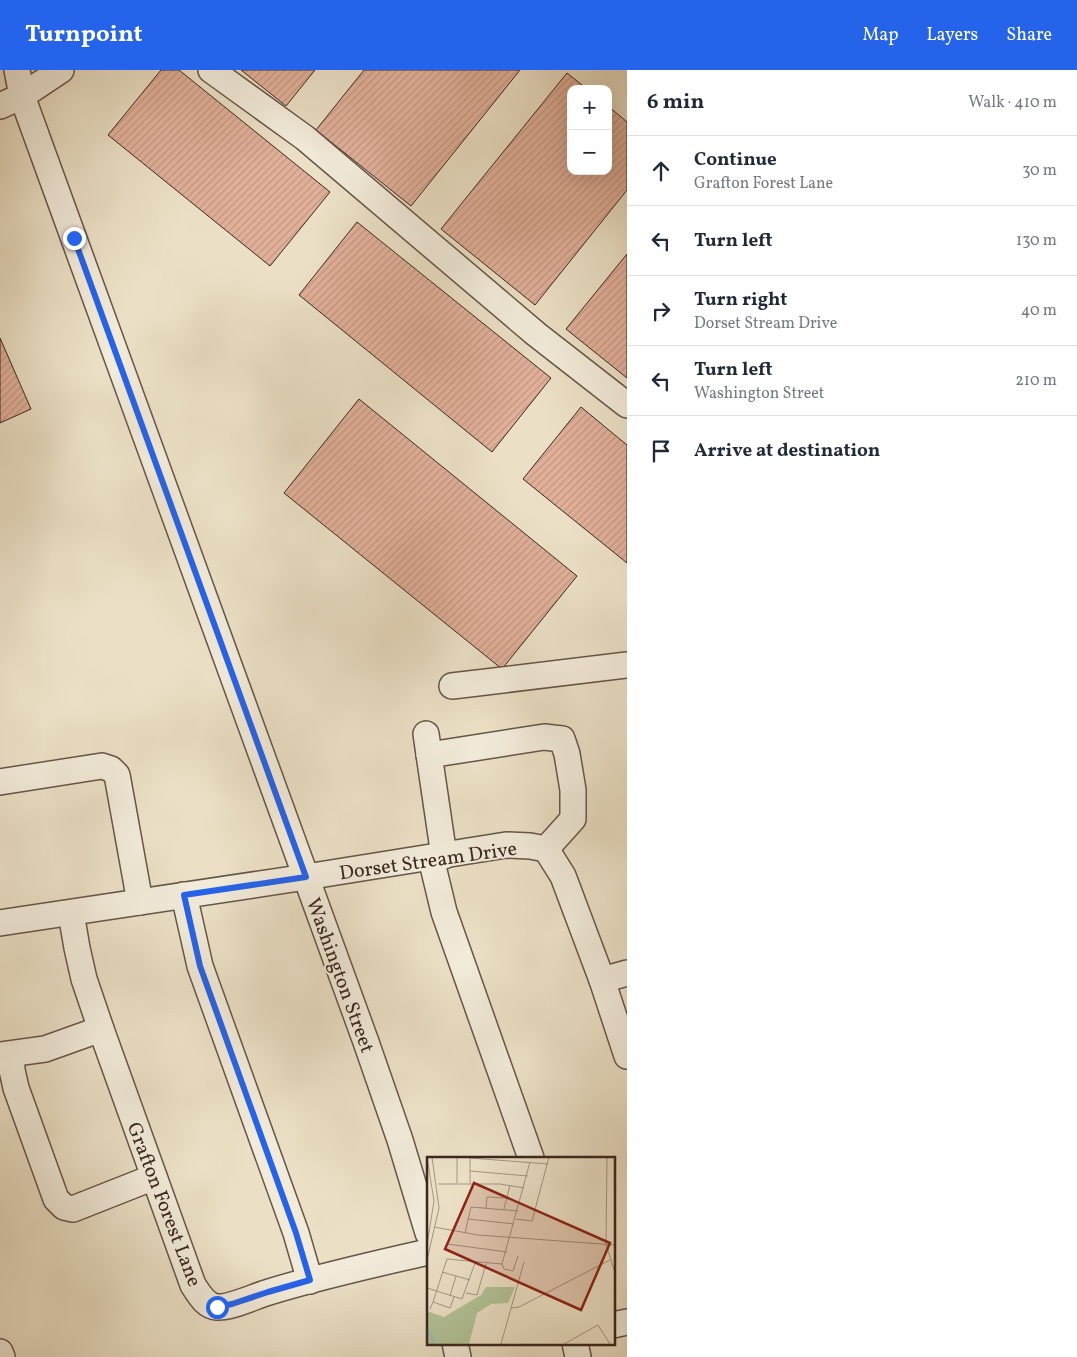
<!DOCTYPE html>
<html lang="en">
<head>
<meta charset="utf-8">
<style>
	:root { --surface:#fff; --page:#f6f6f7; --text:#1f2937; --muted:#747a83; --line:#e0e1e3; --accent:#2563eb }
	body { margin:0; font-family:Vollkorn,serif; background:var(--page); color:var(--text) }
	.controls { position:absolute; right:15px; top:15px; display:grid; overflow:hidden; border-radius:10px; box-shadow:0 5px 20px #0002 }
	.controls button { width:45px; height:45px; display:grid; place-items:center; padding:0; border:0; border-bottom:1px solid var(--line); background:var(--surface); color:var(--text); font:25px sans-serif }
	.stop { position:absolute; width:15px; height:15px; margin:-11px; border:4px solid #2563eb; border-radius:50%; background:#fff }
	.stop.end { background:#2563eb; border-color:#fff; box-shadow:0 1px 5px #0008 }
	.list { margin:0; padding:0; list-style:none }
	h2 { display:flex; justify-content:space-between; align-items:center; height:65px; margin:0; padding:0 20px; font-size:21px }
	h2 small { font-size:16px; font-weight:400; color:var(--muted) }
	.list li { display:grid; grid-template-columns:32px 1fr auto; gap:15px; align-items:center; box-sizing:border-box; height:70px; padding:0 20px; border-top:1px solid var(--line) }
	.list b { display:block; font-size:19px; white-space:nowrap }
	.list p { margin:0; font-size:16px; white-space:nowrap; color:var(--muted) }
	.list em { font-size:16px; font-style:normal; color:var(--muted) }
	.icon { flex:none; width:28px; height:28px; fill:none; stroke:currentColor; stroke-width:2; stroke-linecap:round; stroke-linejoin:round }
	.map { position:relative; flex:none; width:627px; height:1287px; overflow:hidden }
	header { display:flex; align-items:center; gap:30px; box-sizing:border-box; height:70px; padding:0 25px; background:var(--accent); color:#fff }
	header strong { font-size:24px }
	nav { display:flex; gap:28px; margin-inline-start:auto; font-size:18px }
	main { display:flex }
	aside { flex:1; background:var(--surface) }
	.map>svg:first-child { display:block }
	.building { fill:url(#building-hatch); stroke:#3a271e }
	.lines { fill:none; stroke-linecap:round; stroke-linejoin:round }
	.minor-casing { stroke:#665548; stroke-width:28 }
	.minor { stroke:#f2ebda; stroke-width:25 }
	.route { stroke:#2563eb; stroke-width:6 }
	.labels { text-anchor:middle; stroke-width:4; stroke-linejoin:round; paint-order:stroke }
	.street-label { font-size:20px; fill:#3a271e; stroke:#f2ebda }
	.inset-river { fill:none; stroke:#99bcba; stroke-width:2.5 }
	.inset-road { fill:none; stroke:#a49683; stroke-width:1 }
	.view { fill:#8f2418; fill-opacity:0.15; stroke:#8f2418; stroke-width:2.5 }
	.inset-edge { fill:none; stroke:#3a271e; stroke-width:2.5 }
</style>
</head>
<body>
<header>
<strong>Turnpoint</strong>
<nav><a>Map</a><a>Layers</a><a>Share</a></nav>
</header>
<main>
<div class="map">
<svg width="627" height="1287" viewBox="0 0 627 1287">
	<defs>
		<pattern id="building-hatch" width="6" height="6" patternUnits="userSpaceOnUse" patternTransform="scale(1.25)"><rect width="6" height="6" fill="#e1b09a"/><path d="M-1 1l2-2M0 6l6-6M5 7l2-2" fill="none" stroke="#c29784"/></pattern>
	</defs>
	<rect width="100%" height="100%" fill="#ebe0c6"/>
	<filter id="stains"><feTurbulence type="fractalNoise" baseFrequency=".004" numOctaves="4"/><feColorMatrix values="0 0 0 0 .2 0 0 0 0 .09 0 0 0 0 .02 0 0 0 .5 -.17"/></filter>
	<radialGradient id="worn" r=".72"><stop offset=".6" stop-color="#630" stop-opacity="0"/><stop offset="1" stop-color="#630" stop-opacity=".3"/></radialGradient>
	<g class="building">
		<path d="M161 0H179L330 122 270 196 108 65Z"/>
		<path d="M241 0H315L286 36Z"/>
		<path d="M364 0H520L411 136 316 60Z"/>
		<path d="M567 3 587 19H571V101H608V36L627 52V120L535 235 441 159Z"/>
		<path d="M357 152 551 308 492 382 299 225Z"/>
		<path d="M627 184V308L566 259Z"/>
		<path d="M0 268 31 339 0 353Z"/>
		<path d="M359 329 577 506 502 599 284 423Z"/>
		<path d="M581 337 627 375V493L523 409Z"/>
	</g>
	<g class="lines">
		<defs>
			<g id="minor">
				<path d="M17 0 22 26 366 972 400 1070 428 1163"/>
				<path d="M211 0 305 68 536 264 627 335"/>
				<path d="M0 36 22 26 61 0"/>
				<path d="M452 616 627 595"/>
				<path d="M426 664 444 786"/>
				<path d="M429 685 544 667 562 669 567 684 573 720V749L546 779"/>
				<path d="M0 712 102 696 111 699 117 705 140 832"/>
				<path d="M431 788 444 842 531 1088"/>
				<path d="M184 825 200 896 296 1163 310 1211"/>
				<path d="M71 843 77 878 84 909 101 959 193 1215C199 1224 205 1236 217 1237 231 1238 255 1226 269 1222 321 1206 375 1194 428 1182"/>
				<path d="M0 853 306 807 506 775 530 776 546 779 563 806 602 910 627 986"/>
				<path d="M602 910 627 903"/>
				<path d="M11 984 12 1000 16 1018 56 1129 64 1137 73 1139 154 1107"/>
				<path d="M0 985 45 979 101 959"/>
				<path d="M613 1255 627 1252"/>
				<path d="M455 1273 458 1287"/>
				<path d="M575 1273 578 1287"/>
				<path d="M0 1282 2 1287"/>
			</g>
		</defs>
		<use href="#minor" class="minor-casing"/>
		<use href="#minor" class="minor"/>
	</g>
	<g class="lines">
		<path class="route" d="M74 168 306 807 184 825 200 896 296 1163 310 1210 268 1222 232 1234 217 1237"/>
	</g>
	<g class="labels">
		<g class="street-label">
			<text transform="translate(428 790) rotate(-8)" y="7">Dorset Stream Drive</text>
			<text transform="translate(341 905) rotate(70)" y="7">Washington Street</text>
			<text transform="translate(165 1134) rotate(69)" y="7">Grafton Forest Lane</text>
		</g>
	</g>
	<g transform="translate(427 1087)">
		<rect width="188" height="188" fill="#ebe0c6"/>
		<path d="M59 130H88L81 146 64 147 50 156 42 187H0V154L17 160 54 138Z" fill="#b2c399"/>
		<path class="inset-river" d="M0 172 8 187"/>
		<path class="inset-road" d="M180 0 179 87 188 116M43 1 121 7M43 14 101 19M30 26V0M43 26V1M11 27H73L97 31M59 51 60 40 79 41M77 52 83 28M41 62 87 67M89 62 105 64 122 0M7 70 51 78 188 88M38 76 44 50 91 54M20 87 80 95M0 88 7 44 0 0M0 103 12 51 5 0M75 107 77 112 86 114 91 99M15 115 43 123M0 131 35 142 48 106M39 136 50 138 59 107M23 139 29 119M6 145 20 102 75 107 103 5M84 151 92 150 183 103M3 152 6 145 23 151 27 140M74 187 97 105M137 187 171 168 183 187"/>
		<path class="view" d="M47 26 183 86 154 153 18 92Z"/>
		<rect width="188" height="188" class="inset-edge"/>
	</g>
	<rect width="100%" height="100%" filter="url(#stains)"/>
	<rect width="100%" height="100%" fill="url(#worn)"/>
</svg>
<div class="controls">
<button>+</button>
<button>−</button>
</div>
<div class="stop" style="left:217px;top:1237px"></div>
<div class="stop end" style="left:74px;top:168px"></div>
</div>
<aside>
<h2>6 min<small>Walk · 410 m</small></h2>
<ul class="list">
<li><svg class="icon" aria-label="ahead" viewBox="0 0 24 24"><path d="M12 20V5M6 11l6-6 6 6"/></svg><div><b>Continue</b><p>Grafton Forest Lane</p></div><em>30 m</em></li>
<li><svg class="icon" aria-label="left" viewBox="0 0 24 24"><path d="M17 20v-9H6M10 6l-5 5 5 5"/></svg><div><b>Turn left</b></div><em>130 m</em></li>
<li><svg class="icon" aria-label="right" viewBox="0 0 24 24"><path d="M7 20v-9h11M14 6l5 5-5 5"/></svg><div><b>Turn right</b><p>Dorset Stream Drive</p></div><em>40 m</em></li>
<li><svg class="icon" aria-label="left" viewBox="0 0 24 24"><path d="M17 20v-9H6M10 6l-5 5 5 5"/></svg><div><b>Turn left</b><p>Washington Street</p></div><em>210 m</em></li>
<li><svg class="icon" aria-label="arrive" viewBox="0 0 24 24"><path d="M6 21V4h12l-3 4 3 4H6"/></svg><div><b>Arrive at destination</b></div></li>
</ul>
</aside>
</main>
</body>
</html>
